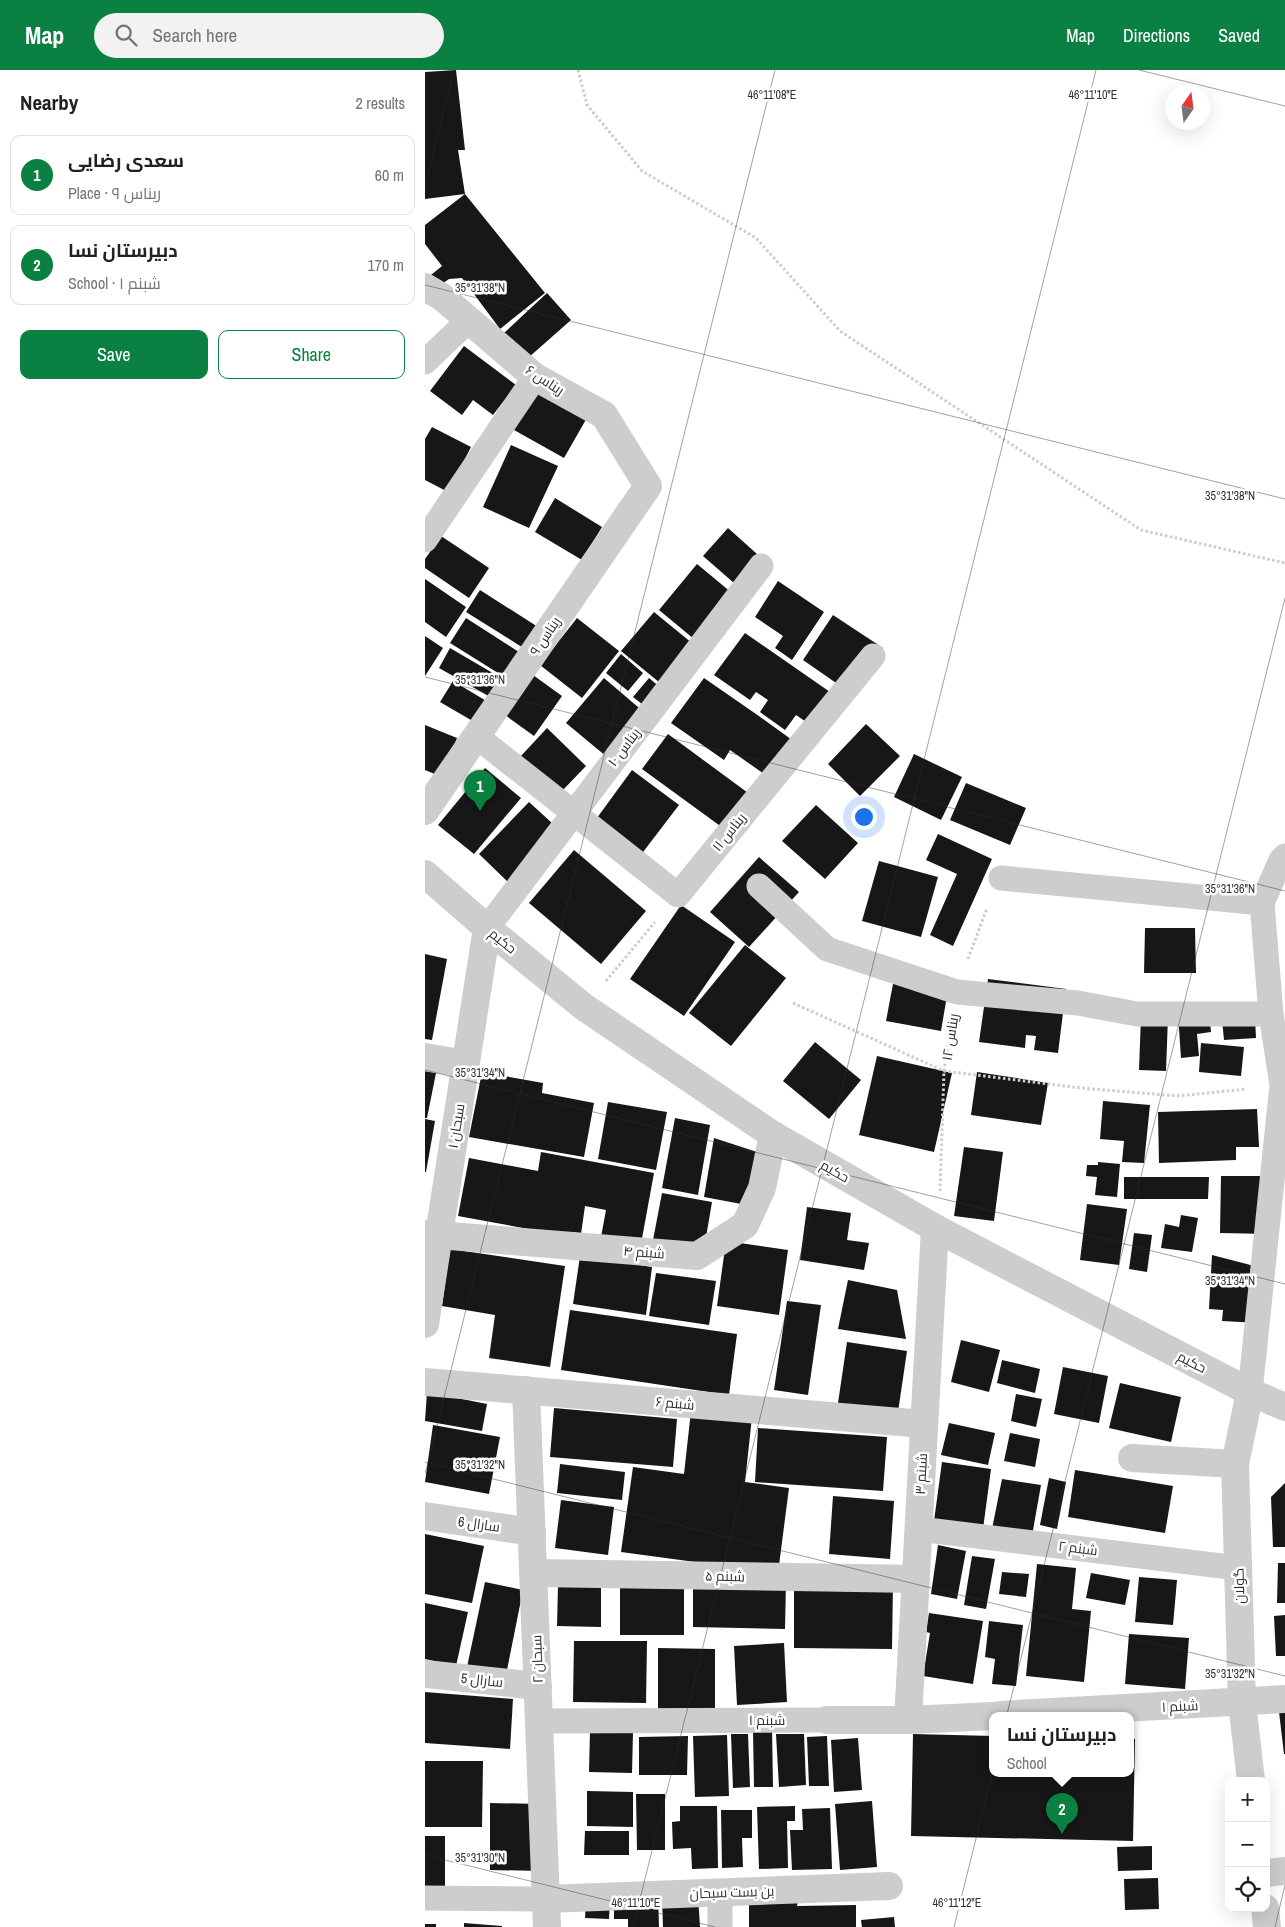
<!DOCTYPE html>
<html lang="en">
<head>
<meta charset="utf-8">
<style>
	:root { --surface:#fff; --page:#f2f2f2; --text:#202124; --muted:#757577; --line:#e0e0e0; --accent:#0b8043 }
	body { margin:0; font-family:"Archivo Narrow",Cairo,sans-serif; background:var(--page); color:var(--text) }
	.controls { position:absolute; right:15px; bottom:15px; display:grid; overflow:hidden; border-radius:10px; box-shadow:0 5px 20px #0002 }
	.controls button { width:45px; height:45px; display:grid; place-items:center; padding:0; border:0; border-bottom:1px solid var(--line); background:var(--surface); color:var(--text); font:25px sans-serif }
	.compass { position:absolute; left:740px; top:15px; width:45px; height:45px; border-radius:50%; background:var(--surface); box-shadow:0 5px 20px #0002; rotate:14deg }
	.you { position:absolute; left:438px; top:746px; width:18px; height:18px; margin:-12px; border:4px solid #fff; border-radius:50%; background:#1a73e8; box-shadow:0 0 0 8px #1a73e833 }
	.badge { display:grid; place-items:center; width:32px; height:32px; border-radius:50%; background:var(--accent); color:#fff; font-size:16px; font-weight:700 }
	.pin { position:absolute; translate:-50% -41px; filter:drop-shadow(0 1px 2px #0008) }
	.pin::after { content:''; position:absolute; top:26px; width:18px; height:15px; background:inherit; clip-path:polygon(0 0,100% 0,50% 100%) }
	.popup { position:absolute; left:564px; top:1642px; width:145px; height:65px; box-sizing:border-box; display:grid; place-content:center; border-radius:10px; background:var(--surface); filter:drop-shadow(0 1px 4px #0005); font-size:16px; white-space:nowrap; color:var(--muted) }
	.popup b { font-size:19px; color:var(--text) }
	.popup::after { content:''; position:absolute; left:50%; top:100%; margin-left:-10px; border:10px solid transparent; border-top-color:var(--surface) }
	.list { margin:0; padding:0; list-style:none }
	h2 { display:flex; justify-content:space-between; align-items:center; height:65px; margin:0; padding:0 20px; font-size:21px }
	h2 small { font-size:16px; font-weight:400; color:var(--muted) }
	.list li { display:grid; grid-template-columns:32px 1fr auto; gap:15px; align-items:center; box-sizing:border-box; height:80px; margin:0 10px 10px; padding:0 10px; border:1px solid var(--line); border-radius:10px }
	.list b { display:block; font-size:19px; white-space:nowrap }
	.list p { margin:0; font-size:16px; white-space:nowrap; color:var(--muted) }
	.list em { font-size:16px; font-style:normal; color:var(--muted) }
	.actions { display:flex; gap:10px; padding:15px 20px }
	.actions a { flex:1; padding:11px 0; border:1px solid var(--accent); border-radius:10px; text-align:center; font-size:18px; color:var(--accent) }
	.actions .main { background:var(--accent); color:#fff }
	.icon { flex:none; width:28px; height:28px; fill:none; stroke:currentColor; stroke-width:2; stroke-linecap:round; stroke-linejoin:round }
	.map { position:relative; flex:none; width:860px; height:1857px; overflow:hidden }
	header { display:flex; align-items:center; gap:30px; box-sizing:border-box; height:70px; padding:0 25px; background:var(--accent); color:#fff }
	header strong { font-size:24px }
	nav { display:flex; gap:28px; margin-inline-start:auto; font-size:18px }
	.search { width:350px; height:45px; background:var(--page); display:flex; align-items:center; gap:12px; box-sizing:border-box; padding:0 18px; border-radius:28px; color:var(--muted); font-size:19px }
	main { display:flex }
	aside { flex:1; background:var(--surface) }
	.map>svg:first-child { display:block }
	.building { fill:#171717 }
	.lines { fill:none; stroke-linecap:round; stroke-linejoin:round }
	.path { stroke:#cdcdcd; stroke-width:3; stroke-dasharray:2.5 2.5; stroke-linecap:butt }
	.service { stroke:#cdcdcd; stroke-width:25 }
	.minor { stroke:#cdcdcd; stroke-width:28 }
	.tertiary { stroke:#cdcdcd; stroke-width:28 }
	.ticks { fill:none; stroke:#303030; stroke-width:1; stroke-opacity:0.45 }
	.labels { text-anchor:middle; stroke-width:5; stroke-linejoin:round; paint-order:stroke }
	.street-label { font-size:14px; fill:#303030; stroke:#fff }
	.ticks-label { font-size:12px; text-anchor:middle; fill:#303030; stroke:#fff; stroke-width:5; stroke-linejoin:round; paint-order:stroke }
</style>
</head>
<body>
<header>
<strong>Map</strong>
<div class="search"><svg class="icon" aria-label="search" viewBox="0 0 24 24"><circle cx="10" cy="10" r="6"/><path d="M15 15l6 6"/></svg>Search here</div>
<nav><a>Map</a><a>Directions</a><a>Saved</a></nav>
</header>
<main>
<aside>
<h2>Nearby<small>2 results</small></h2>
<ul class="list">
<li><span class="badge">1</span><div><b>سعدی رضایی</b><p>Place · ریناس ۹</p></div><em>60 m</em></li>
<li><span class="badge">2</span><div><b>دبیرستان نسا</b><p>School · شبنم ۱</p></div><em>170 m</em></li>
</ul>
<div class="actions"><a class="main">Save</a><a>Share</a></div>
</aside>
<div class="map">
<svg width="860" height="1857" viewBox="0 0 860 1857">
	<rect width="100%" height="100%" fill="#fff"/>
	<g class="building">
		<path d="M31 0 40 80H33L40 124 0 129V2Z"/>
		<path d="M40 124 120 223 75 259 37 208 24 209 14 216 6 205 17 196 0 174V155Z"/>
		<path d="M122 223 146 250 103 288 79 263Z"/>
		<path d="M39 276 91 315 68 345 48 330 37 345 5 321Z"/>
		<path d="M113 317 163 346 139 388 89 360Z"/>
		<path d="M7 357 46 377 23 422 0 410V369Z"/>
		<path d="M86 375 133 396 104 458 58 437Z"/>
		<path d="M130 428 177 457 157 490 110 462Z"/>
		<path d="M303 458 341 492 317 520 278 486Z"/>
		<path d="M16 466 64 498 44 528 0 498V489Z"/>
		<path d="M272 494 307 523 269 569 234 540Z"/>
		<path d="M0 509 41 537 21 567 0 552Z"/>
		<path d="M353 511 399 542 367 590 350 578 358 566 330 547Z"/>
		<path d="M55 520 113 557 100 579 41 542Z"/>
		<path d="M229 542 273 578 240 617 196 581Z"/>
		<path d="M408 545 458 578 427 624 378 590Z"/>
		<path d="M41 548 97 584 81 608 25 573Z"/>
		<path d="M152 548 194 581 157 628 115 595Z"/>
		<path d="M320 563 418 631 396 662 371 645 360 660 335 642 343 630 331 622 325 630 289 605Z"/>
		<path d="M0 566 18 578 0 606Z"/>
		<path d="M25 578 78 609 67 628 14 598Z"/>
		<path d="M196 584 218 603 203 621 181 603Z"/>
		<path d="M108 605 137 626 109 666 80 645Z"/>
		<path d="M179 608 220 643 182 687 141 653Z"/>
		<path d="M224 608 242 623 227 642 208 627Z"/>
		<path d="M279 608 331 644 381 680 342 706 305 680 299 690 246 653Z"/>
		<path d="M28 611 63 632 51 653 15 632Z"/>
		<path d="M441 654 475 686 435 726 403 694Z"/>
		<path d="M0 655 32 668 17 707 0 700Z"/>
		<path d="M122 658 161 696 135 723 96 686Z"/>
		<path d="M243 664 334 731 309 766 217 699Z"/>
		<path d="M489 684 537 707 516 750 469 727Z"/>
		<path d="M60 698 96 728 49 784 13 755Z"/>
		<path d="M207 700 254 735 215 786 169 752Z"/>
		<path d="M541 713 601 738 585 775 525 750Z"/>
		<path d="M104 732 139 764 89 818 54 784Z"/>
		<path d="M391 735 433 773 400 809 357 771Z"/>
		<path d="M513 764 567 789 528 876 505 865 532 804 501 790Z"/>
		<path d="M149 780 221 841 176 894 104 833Z"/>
		<path d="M334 787 374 822 324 877 285 842Z"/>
		<path d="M454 791 513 807 496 867 437 851Z"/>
		<path d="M256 835 310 872 259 946 205 909Z"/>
		<path d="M720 858H770L771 903H719Z"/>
		<path d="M320 875 361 908 306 976 264 943Z"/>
		<path d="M0 884 22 889 7 970 0 969Z"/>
		<path d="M471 898 525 908 516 961 461 951Z"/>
		<path d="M563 909 641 919 633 983 609 980 611 966 601 965 600 978 554 972Z"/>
		<path d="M784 942 786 962 772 964 774 986 756 988 753 944Z"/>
		<path d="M716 946 743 947 741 1001 714 1000Z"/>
		<path d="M830 948 831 968 799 970 797 950Z"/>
		<path d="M390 972 436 1010 404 1049 358 1011Z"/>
		<path d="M776 973 819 977 816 1006 774 1002Z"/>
		<path d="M452 986 527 1003 509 1082 434 1065Z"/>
		<path d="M0 1001 11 1003 2 1048H0Z"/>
		<path d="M57 1002 118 1013 117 1023 169 1033 159 1087 44 1067Z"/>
		<path d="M552 1002 623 1013 616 1055 546 1045Z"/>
		<path d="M678 1031 725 1035 719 1093 697 1092 699 1071 675 1069Z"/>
		<path d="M183 1032 242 1042 231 1100 173 1089Z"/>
		<path d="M832 1039 834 1077H811V1090L734 1093 733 1042Z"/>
		<path d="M250 1048 285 1055 273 1125 237 1118Z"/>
		<path d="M0 1049 10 1051 1 1102H0Z"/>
		<path d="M289 1068 332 1082 327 1136 279 1127Z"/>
		<path d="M539 1077 578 1082 569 1151 529 1146Z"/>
		<path d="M116 1082 229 1103 216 1174 176 1167 181 1140 160 1136 156 1164 148 1162 147 1167 33 1146 44 1088 113 1101Z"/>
		<path d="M673 1092 695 1094 692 1127 670 1125 672 1107 661 1106 662 1095H673Z"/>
		<path d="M796 1106H845L844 1164 795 1163Z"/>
		<path d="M699 1107H784L783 1129H699Z"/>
		<path d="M237 1123 287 1132 279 1179 228 1170Z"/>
		<path d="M662 1134 702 1139 694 1195 655 1190Z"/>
		<path d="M382 1137 426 1143 422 1170 444 1173 439 1200 375 1190Z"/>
		<path d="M756 1145 773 1148 767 1182 736 1178 740 1154 754 1157Z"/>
		<path d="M709 1163 727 1165 722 1202 704 1199Z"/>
		<path d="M301 1171 363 1180 354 1245 292 1236Z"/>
		<path d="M25 1179 140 1196 125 1297 64 1288 70 1245 17 1236Z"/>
		<path d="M787 1185 837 1198 834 1253 797 1251 798 1240 784 1239Z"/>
		<path d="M155 1186 227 1197 221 1245 148 1234Z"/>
		<path d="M231 1203 291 1211 284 1255 224 1246Z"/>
		<path d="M423 1210 472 1220 481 1269 413 1259Z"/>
		<path d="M362 1231 396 1235 383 1325 349 1320Z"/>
		<path d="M145 1240 312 1264 304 1325 136 1300Z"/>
		<path d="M536 1270 575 1280 564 1322 526 1312Z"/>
		<path d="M422 1272 482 1281 473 1342 413 1333Z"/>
		<path d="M577 1290 615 1299 610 1323 572 1313Z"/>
		<path d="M638 1297 683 1306 674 1353 629 1344Z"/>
		<path d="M695 1313 756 1327 746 1372 684 1358Z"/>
		<path d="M2 1322 62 1334 57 1361 0 1351Z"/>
		<path d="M591 1324 617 1329 611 1357 586 1351Z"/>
		<path d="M129 1338 252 1349 248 1397 125 1387Z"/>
		<path d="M266 1341 327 1347 320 1412 364 1418 353 1503 196 1482 208 1397 259 1404Z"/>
		<path d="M524 1353 570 1363 563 1395 516 1385Z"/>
		<path d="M8 1355 75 1367 64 1424 0 1412Z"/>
		<path d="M333 1358 462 1367 458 1421 330 1412Z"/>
		<path d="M585 1363 615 1369 610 1397 579 1391Z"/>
		<path d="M517 1392 566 1399 558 1459 509 1451Z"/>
		<path d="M135 1394 200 1402 197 1430 132 1423Z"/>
		<path d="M650 1400 748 1416 740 1463 643 1447Z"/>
		<path d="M624 1408 641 1412 632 1459 615 1455Z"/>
		<path d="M577 1409 616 1415 607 1466 567 1459Z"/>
		<path d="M860 1413V1477H848L846 1427Z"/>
		<path d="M408 1426 469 1431 465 1489 404 1484Z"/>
		<path d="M136 1430 189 1437 183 1485 130 1478Z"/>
		<path d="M0 1464 59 1476 47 1533 0 1524Z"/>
		<path d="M513 1475 541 1481 532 1529 506 1524Z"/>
		<path d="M547 1486 570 1489 561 1539 539 1535Z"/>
		<path d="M853 1493H860V1533H852Z"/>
		<path d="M612 1494 651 1498 647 1539 666 1541 659 1612 601 1606Z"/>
		<path d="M577 1502 604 1504 601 1527 574 1524Z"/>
		<path d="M666 1503 705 1510 700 1535 661 1528Z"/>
		<path d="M714 1507 752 1510 748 1555 710 1552Z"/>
		<path d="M268 1510 361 1511 360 1559 268 1557Z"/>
		<path d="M60 1512 98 1520 81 1605 42 1597Z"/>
		<path d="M369 1513H468L467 1579 369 1578Z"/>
		<path d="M133 1515H176V1557L132 1556Z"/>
		<path d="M195 1517 259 1518V1565H195Z"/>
		<path d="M0 1533 43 1542 31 1596 0 1589Z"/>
		<path d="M504 1543 558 1551 548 1614 498 1606 505 1563 501 1562Z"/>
		<path d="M860 1545V1586H851L849 1546Z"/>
		<path d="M564 1551 598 1555 591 1616 567 1614 570 1589 560 1587Z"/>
		<path d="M704 1564 764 1568 760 1619 700 1614Z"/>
		<path d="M149 1571H222L221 1633 148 1632Z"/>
		<path d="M359 1573 362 1632 312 1635 309 1576Z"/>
		<path d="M233 1578 290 1579V1639H233Z"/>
		<path d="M0 1622 88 1629 85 1679 0 1673Z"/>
		<path d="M854 1642H860V1684H859Z"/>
		<path d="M328 1659H347L348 1717H329Z"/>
		<path d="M165 1661 208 1662 207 1703 164 1702Z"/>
		<path d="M306 1664H323L325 1717 308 1718Z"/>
		<path d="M351 1664H379L381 1715 354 1717Z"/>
		<path d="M488 1664 568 1666V1703H706V1669H710L708 1771 486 1766Z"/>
		<path d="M302 1665 304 1726 270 1727 268 1666Z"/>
		<path d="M263 1666 262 1705H214V1667Z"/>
		<path d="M402 1666 404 1716H384L382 1667Z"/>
		<path d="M433 1668 437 1720 409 1722 406 1670Z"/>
		<path d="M0 1691H58L57 1757H0Z"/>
		<path d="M162 1721 208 1722V1757L162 1756Z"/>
		<path d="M211 1724H240V1780H212Z"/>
		<path d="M447 1731 452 1797 415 1800 410 1734Z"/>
		<path d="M65 1733 117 1734 116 1801 65 1800Z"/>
		<path d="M255 1736H292L293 1798 267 1799 266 1778 248 1779 247 1752 255 1751Z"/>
		<path d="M370 1736V1751H362L363 1798 334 1799 332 1737Z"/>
		<path d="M405 1738 407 1799 367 1800 365 1760H378L377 1739Z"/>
		<path d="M296 1740H327V1768H317L318 1797 297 1798Z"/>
		<path d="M160 1761H204V1785H159Z"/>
		<rect x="0" y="1766" width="20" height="50"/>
		<path d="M727 1776V1800L693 1801 692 1777Z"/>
		<path d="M733 1808 734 1839 700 1840 699 1809Z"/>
		<path d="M189 1824H233L234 1857H203V1849H189Z"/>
		<path d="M273 1826 275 1857H238L237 1827Z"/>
		<path d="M324 1826 374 1827 372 1836 431 1835V1857H324Z"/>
		<path d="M161 1829 185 1830 184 1849 160 1848Z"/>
		<path d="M469 1847 470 1857H437L436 1850Z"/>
		<path d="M39 1853 77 1856V1857H39Z"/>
		<rect x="0" y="1854" width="11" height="3"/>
	</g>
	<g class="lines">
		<g class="path">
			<path d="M153 0 162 35 217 101 331 168 415 261 716 460 860 493"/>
			<path d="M543 889 562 838"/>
			<path d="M181 911 230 852"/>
			<path d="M368 933 519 1001 656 1018 753 1026 821 1019"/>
			<path d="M515 1121 519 1001 526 955"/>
		</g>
		<g class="service">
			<path d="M0 292 44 250"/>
			<path d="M0 470 110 307"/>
			<path d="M51 666 253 825 448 586"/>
			<path d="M576 808 837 833 846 944 857 1015 825 1322"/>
			<path d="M334 816 402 879 532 922 653 933 712 944H846"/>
			<path d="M837 833 856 790 860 786"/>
			<path d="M62 858 336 496"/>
			<path d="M494 1459 813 1498"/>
			<path d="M115 1651 402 1650"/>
			<path d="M295 1822V1857"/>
			<path d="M0 1828 121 1829"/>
		</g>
		<g class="minor">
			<path d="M0 217 17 227 110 307 179 345 223 416 0 741"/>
			<path d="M0 987 41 994"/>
			<path d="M0 1164 272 1186 320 1155 337 1118 348 1065"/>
			<path d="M0 1254 62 858"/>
			<path d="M0 1312 499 1354"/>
			<path d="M101 1320 122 1857"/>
			<path d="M825 1322 810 1394 817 1632 826 1711"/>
			<path d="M707 1388 810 1394"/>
			<path d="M0 1446 107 1462"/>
			<path d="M109 1503 491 1509"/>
			<path d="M0 1604 113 1616"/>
			<path d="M574 1645 860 1629"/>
			<path d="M402 1650H483L568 1646"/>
			<path d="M483 1650 510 1158"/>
			<path d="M841 1803 860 1801"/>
			<path d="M121 1829 464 1816"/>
			<path d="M840 1838 842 1857"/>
		</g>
		<path class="tertiary" d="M0 804 62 858 159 937 348 1065 510 1158 825 1322 860 1337"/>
	</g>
	<path class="ticks" d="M714 0 860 36M0 117 29 0M0 215 860 429M0 607 860 821M0 1000 860 1214M0 1392 860 1606M0 1404 350 0M0 1785 290 1857M208 1857 671 0M529 1857 860 528M850 1857 860 1815"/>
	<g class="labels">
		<g class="street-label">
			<text transform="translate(120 310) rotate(33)" y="5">ریناس ۶</text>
			<text transform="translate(120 566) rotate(-56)" y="5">ریناس ۹</text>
			<text transform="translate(199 677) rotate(-53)" y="5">ریناس ۱۰</text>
			<text transform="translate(304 762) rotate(-51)" y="5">ریناس ۱۱</text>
			<text transform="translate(78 871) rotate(39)" y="5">حکیم</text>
			<text transform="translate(525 967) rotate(-81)" y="5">ریناس ۱۲</text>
			<text transform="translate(31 1056) rotate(-81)" y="5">سبحان ۱</text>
			<text transform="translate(410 1101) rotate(30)" y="5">حکیم</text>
			<text transform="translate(219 1182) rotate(4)" y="5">شبنم ۴</text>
			<text transform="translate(767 1292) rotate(27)" y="5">حکیم</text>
			<text transform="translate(250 1333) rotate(5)" y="5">شبنم ۶</text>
			<text transform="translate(496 1404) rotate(-87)" y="5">شبنم ۳</text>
			<text transform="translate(54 1454) rotate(8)" y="5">سارال 6</text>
			<text transform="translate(653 1478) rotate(7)" y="5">شبنم ۲</text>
			<text transform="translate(300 1506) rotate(1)" y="5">شبنم ۵</text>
			<text transform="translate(814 1516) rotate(-92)" y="5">گولان</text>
			<text transform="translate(112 1589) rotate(-92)" y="5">سبحان ۲</text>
			<text transform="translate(57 1610) rotate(6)" y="5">سارال 5</text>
			<text transform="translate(755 1636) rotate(-3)" y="5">شبنم ۱</text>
			<text x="342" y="1655">شبنم ۱</text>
			<text transform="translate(307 1822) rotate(-2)" y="5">بن بست سبحان</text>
		</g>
	</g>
	<g class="ticks-label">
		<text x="347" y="29">46°11'08"E</text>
		<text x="668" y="29">46°11'10"E</text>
		<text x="55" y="222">35°31'38"N</text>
		<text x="805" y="430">35°31'38"N</text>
		<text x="55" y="614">35°31'36"N</text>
		<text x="805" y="823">35°31'36"N</text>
		<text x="55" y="1007">35°31'34"N</text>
		<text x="805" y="1215">35°31'34"N</text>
		<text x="55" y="1399">35°31'32"N</text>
		<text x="805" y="1608">35°31'32"N</text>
		<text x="55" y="1792">35°31'30"N</text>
		<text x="211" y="1837">46°11'10"E</text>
		<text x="532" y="1837">46°11'12"E</text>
	</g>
</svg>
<div class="controls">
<button>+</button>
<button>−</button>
<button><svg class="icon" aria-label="locate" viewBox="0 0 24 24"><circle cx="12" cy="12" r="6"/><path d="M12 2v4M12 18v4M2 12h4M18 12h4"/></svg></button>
</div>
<svg class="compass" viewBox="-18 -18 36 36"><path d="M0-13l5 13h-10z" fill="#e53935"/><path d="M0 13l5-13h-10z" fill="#757577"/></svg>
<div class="you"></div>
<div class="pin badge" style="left:55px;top:741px">1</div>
<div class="pin badge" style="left:637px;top:1764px">2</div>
<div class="popup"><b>دبیرستان نسا</b>School</div>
</div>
</main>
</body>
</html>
